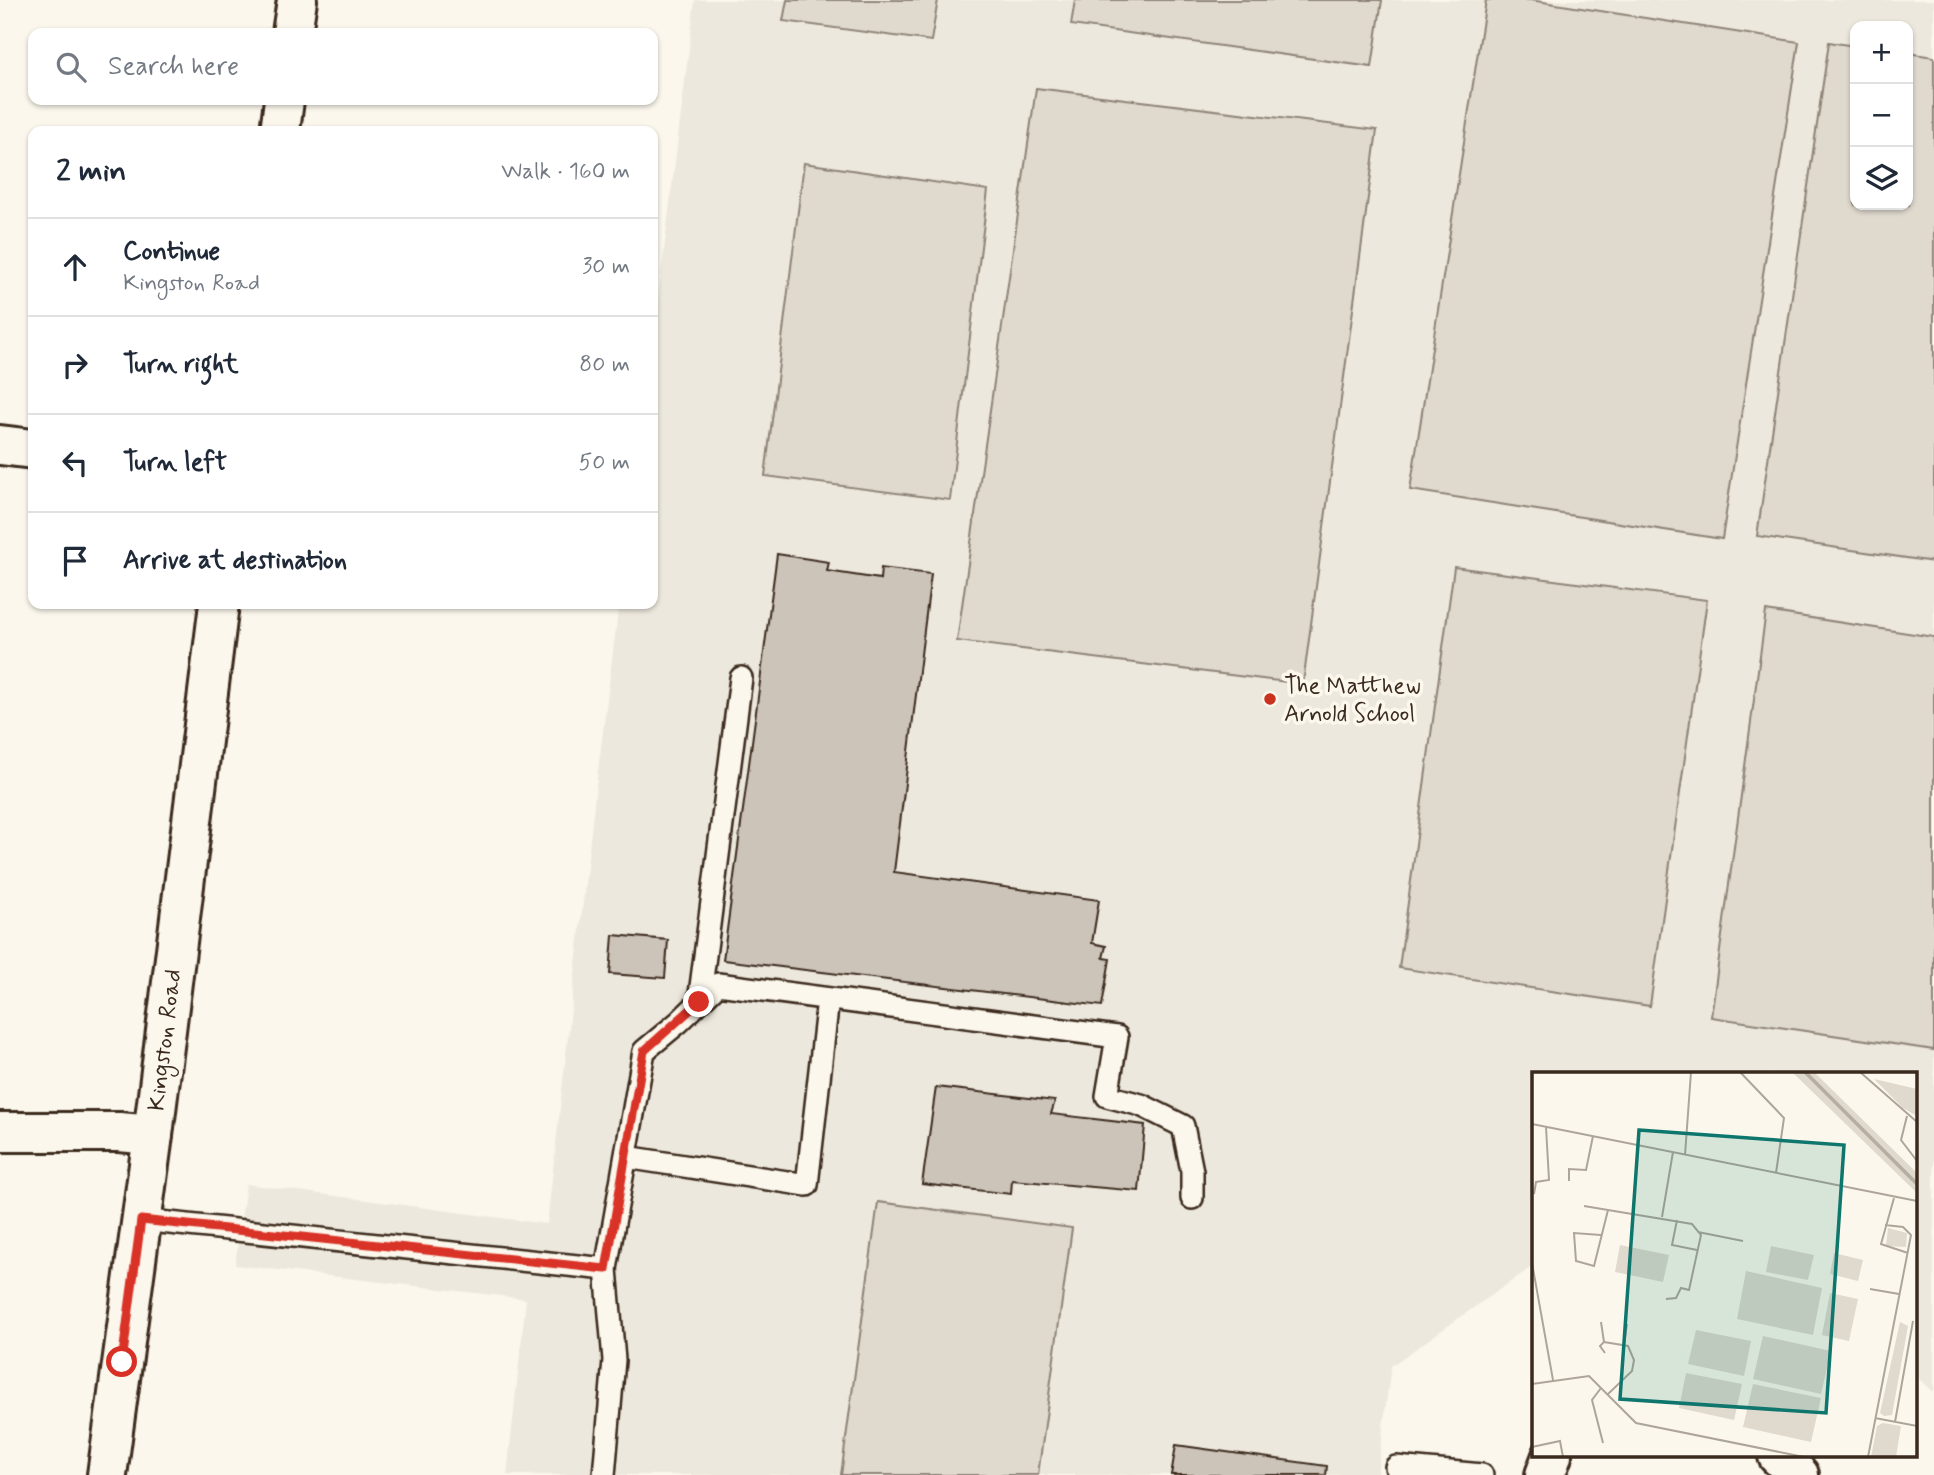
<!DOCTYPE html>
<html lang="en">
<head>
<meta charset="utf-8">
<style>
	:root { --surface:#fff; --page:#f6f6f7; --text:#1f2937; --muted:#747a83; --line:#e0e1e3 }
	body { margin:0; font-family:Mynerve,sans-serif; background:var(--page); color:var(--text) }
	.controls { position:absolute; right:21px; top:21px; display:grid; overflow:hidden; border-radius:14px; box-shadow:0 2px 5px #0004 }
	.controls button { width:63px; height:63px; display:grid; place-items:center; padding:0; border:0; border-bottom:2px solid var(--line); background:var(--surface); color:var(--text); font:35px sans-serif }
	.stop { position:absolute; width:21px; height:21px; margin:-16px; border:5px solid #d93025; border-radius:50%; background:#fff }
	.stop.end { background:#d93025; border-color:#fff; box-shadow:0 2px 7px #0008 }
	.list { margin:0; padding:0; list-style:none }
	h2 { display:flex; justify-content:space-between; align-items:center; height:91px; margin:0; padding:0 28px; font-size:30px }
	h2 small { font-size:23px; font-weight:400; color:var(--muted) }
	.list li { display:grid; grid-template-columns:46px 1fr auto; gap:21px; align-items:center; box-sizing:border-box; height:98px; padding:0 28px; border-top:2px solid var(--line) }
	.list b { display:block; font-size:26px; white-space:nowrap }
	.list p { margin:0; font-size:23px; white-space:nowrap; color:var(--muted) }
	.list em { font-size:23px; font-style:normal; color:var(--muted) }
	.icon { flex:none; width:38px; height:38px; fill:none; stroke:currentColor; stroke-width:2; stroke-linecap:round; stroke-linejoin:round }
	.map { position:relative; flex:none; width:1934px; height:1475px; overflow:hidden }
	.search { position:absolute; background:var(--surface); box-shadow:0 2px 5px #0004; left:28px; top:28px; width:630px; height:77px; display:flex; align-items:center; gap:18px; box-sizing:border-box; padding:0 24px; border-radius:14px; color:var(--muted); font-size:26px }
	.panel { position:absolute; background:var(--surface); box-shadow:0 2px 5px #0004; left:28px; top:126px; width:630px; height:483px; border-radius:14px }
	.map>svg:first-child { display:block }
	.built { fill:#ede8dd; fill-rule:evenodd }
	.green { fill:#dfd9ce; stroke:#8d8276; stroke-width:2 }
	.building { fill:#ccc4b9; stroke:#3b2a1e; stroke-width:2 }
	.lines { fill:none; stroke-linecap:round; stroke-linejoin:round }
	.service-casing { stroke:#3b2a1e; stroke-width:26 }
	.minor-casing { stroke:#3b2a1e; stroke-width:44 }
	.tertiary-casing { stroke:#3b2a1e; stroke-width:44 }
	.service { stroke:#fbf7ec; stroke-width:21 }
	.minor { stroke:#fbf7ec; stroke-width:38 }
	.tertiary { stroke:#fbf7ec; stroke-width:38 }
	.route { stroke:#d93025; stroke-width:9 }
	.poi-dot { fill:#c8321e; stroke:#fbf7ec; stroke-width:2.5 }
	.labels { text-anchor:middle; stroke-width:7; stroke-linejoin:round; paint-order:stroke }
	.poi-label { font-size:24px; fill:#3b2a1e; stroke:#fbf7ec; text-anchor:start }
	.street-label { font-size:24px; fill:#3b2a1e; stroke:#fbf7ec }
	.inset-river { fill:none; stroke:#b6aea2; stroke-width:3.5 }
	.inset-road { fill:none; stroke:#aea59a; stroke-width:2 }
	.view { fill:#0f766e; fill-opacity:0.15; stroke:#0f766e; stroke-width:3.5 }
	.inset-edge { fill:none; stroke:#3b2a1e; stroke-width:3.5 }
</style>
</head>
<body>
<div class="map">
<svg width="1934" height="1475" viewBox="0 0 1934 1475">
	<rect width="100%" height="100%" fill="#fbf7ec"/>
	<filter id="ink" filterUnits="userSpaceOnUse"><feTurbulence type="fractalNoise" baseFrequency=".0143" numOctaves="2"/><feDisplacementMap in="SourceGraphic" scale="14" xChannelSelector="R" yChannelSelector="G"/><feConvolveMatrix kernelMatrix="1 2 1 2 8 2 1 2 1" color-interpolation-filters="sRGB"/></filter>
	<g filter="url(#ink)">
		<path class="built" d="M695 0H1934V1392L1915 1376V1074H1533V1266L1391 1366 1377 1475H507L526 1299 235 1265 246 1184 547 1224 595 795 619 604H653V340ZM1855 26H1908V205H1855Z"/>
		<g class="green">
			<path d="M787 0H938L931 41 783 21Z"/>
			<path d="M1075 0H1382L1372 67 1071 25Z"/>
			<path d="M1486 0H1530L1799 42 1722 539 1410 490Z"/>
			<path d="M1829 42 1855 46V205H1908V53L1934 57V562L1757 536Z"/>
			<path d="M1036 88 1377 130 1303 684 957 641Z"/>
			<path d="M804 163 988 190 950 500 765 476Z"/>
			<path d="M1454 567 1707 600 1650 1006 1399 968Z"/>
			<path d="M1766 611 1934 637V1050L1711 1017Z"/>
			<path d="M878 1202 1072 1228 1038 1475H841Z"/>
		</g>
		<g class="building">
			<path d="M777 554 829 562 827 571 880 579 881 568 931 574 894 872 1099 900 1092 943 1106 946 1103 958 1110 959 1102 1006 723 960Z"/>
			<path d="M613 935 668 940 665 978 610 974Z"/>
			<path d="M936 1087 1055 1101 1051 1114 1145 1125 1139 1191 1012 1180 1011 1194 922 1184Z"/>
			<path d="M1176 1445 1327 1466 1326 1475H1171Z"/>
		</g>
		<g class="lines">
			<defs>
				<g id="service">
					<path d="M699 1002 741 678"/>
					<path d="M626 1157 807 1185 828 999"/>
					<path d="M141 1220 606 1269"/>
					<path d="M1396 1467 1482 1475"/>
					<path d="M604 1475 614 1360 606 1269 644 1051 679 1022 718 984 1117 1037 1107 1096 1141 1105 1183 1126 1192 1171V1198"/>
				</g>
				<g id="minor">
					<path d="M0 445 33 449"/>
					<path d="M0 1132H119L153 1135"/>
					<path d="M1778 1456 1799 1475"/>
					<path d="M1545 1475 1552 1456"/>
				</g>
				<g id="tertiary">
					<path d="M292 33 297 0"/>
					<path d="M280 131 284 100"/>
					<path d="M107 1475 153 1135 219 604"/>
				</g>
			</defs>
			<use href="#service" class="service-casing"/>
			<use href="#minor" class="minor-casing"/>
			<use href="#tertiary" class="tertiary-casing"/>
			<use href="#service" class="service"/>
			<use href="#minor" class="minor"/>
			<use href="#tertiary" class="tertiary"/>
		</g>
	</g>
	<g class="lines" filter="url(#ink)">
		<path class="route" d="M122 1362 141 1220 606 1269 644 1051 699 1002"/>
	</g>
	<circle class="poi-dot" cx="1270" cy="699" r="7"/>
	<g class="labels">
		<g class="poi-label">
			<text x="1284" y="693">The Matthew<tspan x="1284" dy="28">Arnold School</tspan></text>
		</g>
		<g class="street-label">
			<text transform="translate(164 1040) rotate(-83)" y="8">Kingston Road</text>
		</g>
	</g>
	<g transform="translate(1532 1072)">
		<rect width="385" height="385" fill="#fbf7ec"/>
		<path d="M260 0H282L385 101V121ZM342 7 385 17V44L371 36ZM356 156 375 161 374 175 354 174ZM88 173 137 183 131 210 83 200ZM239 174 282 183 276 208 234 200ZM302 181 331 188 326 209 298 202ZM214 199 290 216 281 263 205 247ZM298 221 326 227 317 269 290 263ZM368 250 376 254 360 343 352 344 348 341ZM164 258 219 269 212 304 156 292ZM231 264 299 279 289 322 221 307ZM154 301 210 312 202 348 147 336ZM221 312 289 326 279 370 211 355ZM351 351 369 354 364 385H339L345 354Z" fill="#dfd9ce"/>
		<path class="inset-river" d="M273 0 385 112"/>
		<path class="inset-road" d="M208 0 252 46 244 101M328 0 385 50M375 44 369 68 385 89M0 52 385 129M153 83 159 0M37 109V97L54 98 61 64M2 122 4 110 17 108 14 55M362 126 349 172 376 181M52 134 160 152 169 163 157 218 149 216 144 226 134 227M130 145 141 80M145 148 140 173 165 178M166 160 211 169M69 163 42 161 44 189 62 194 76 138M0 191 21 308M338 217 367 222M69 250 72 270 68 274 73 281M72 270 96 274 102 288 100 299 75 323M92 273 95 252M0 312 57 304 104 351 272 385M69 316 60 328 71 371M343 346 385 354M363 350 381 249M0 375 28 369 31 385M336 385 379 163 371 155 353 153"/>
		<path class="view" d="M107 58 312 73 294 341 88 327Z"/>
		<rect width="385" height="385" class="inset-edge"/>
	</g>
</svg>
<div class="controls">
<button>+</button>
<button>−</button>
<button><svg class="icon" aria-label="layers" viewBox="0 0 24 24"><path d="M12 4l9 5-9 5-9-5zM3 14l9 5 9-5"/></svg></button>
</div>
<div class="stop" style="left:122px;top:1362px"></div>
<div class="stop end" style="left:699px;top:1002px"></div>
<div class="search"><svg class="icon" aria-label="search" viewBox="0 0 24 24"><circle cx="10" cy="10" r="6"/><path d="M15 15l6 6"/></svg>Search here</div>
<section class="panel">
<h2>2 min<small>Walk · 160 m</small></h2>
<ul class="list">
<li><svg class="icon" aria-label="ahead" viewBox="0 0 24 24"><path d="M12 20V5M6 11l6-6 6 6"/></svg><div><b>Continue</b><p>Kingston Road</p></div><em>30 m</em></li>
<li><svg class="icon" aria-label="right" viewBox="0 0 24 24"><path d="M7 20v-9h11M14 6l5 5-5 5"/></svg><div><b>Turn right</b></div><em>80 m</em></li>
<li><svg class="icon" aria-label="left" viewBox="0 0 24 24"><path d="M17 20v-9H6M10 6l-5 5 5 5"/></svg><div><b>Turn left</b></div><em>50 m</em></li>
<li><svg class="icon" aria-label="arrive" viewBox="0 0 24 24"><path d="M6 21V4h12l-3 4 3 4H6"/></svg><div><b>Arrive at destination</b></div></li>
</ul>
</section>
</div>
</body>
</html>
